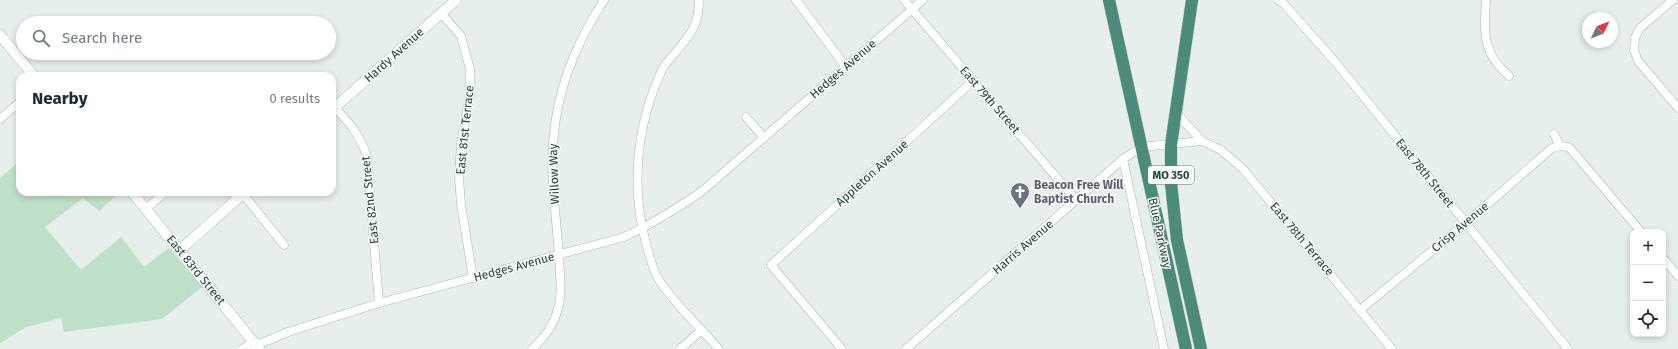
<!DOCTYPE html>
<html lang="en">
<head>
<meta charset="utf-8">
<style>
	:root { --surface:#fff; --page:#f6f6f7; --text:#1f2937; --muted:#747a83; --line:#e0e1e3 }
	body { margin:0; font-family:"Fira Sans",sans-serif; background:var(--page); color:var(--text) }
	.controls { position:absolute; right:12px; bottom:12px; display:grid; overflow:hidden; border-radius:8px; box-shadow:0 2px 6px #0003 }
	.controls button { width:36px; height:36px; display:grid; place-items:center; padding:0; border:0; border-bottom:1px solid var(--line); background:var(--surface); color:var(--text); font:20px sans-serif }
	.compass { position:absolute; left:1582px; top:12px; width:36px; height:36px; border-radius:50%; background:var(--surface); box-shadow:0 2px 6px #0003; rotate:47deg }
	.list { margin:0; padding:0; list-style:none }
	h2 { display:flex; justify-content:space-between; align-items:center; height:52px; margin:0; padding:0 16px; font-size:17px }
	h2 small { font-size:13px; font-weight:400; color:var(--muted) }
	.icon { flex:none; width:22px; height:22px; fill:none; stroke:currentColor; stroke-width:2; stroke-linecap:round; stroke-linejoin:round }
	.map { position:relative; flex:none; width:1678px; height:349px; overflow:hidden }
	.search { position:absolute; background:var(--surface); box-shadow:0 2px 6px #0003; left:16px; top:16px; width:320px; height:44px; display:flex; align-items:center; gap:10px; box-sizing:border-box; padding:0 14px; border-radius:22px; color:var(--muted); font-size:15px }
	.panel { position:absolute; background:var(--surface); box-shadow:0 2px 6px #0003; left:16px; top:72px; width:320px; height:124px; border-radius:12px }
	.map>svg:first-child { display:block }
	.green { fill:#bfe0c8 }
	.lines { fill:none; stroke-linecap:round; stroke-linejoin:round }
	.minor-casing { stroke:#a8b8b2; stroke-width:9 }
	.tertiary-casing { stroke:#a8b8b2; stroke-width:11 }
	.trunk-casing { stroke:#c2cac8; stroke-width:13 }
	.minor { stroke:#fff; stroke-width:8 }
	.tertiary { stroke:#fff; stroke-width:10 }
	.trunk { stroke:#4c8a7c; stroke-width:12 }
	.labels { text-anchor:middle; stroke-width:3; stroke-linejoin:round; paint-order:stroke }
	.shield { fill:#f7fbf9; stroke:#637a73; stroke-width:1 }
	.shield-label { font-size:11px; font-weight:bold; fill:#24423a }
	.street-label { font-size:12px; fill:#24423a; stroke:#f7fbf9 }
	.worship-label { font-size:12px; font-weight:bold; fill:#5b616d; stroke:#f7fbf9; text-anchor:start }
</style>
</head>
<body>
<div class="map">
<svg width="1678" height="349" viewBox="0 0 1678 349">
	<rect width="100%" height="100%" fill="#e6efeb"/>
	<path class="green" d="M20 161V192H120L99 211 83 198 45 227 81 270 121 237 144 267 169 248 202 287 162 319 64 332 61 318 26 327 0 343V178Z"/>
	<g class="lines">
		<defs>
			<g id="minor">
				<path d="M699 0C699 26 690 35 675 53 671 58 666 63 663 68 637 122 630 185 646 243 649 255 652 268 659 280 675 305 699 326 719 349"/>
				<path d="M796 0 846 67"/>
				<path d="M904 0 1076 200"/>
				<path d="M1278 0 1284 4 1337 64 1568 349"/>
				<path d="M1486 0C1484 33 1482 53 1509 76"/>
				<path d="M1673 0 1640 28 1635 38 1634 50 1638 61 1678 108"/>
				<path d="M441 13 461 36 470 69V95L461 143 459 178 461 204 473 278"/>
				<path d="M335 108C350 123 360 136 367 156L379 303"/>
				<path d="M1176 113 1202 141 1221 150 1243 169 1392 349"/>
				<path d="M746 117 764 138"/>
				<path d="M0 119 20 102"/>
				<path d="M1554 134 1560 146"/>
				<path d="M1123 159 1164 349"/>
				<path d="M243 194 284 245"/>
				<path d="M146 209 165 192"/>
				<path d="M1663 258 1678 276"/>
				<path d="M771 265 973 81"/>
				<path d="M771 265 842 349"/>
				<path d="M1360 310 1466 223 1552 148 1560 146 1569 147 1641 232"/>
				<path d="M242 349 249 345 262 343 288 332 379 303 624 237C652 224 676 209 701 192L923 0"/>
				<path d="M532 349C543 339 553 327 557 312 563 295 560 276 559 258 557 220 550 181 553 143 557 89 575 45 604 0"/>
				<path d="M680 349 702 330"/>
				<path d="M906 349 1123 159 1141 147 1202 141"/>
			</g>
			<g id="tertiary">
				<path d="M0 35 34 76"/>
				<path d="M332 110 456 0"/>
				<path d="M132 192 259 349"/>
				<path d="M180 250 245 192"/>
			</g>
			<g id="trunk">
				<path d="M1109 0 1186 349"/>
				<path d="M1192 0 1171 145V183L1177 240 1201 349"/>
			</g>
		</defs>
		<use href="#minor" class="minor-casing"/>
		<use href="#tertiary" class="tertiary-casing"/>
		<use href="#trunk" class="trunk-casing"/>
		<use href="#minor" class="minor"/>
		<use href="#tertiary" class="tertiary"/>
		<use href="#trunk" class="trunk"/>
	</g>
	<defs>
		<symbol id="church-pin" viewBox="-11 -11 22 30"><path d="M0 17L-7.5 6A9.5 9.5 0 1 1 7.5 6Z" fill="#6b7280" stroke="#f7fbf9"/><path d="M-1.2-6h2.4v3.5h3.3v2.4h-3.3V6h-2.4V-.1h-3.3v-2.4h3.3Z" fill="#fff"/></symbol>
	</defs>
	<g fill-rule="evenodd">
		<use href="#church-pin" x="1009" y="181" width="22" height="30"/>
	</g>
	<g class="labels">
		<rect class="shield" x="1148" y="166" width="46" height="18" rx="3"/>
		<g class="shield-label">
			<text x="1171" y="179">MO 350</text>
		</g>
		<g class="street-label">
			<text transform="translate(394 55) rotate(-42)" y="4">Hardy Avenue</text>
			<text transform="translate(843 69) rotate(-41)" y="4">Hedges Avenue</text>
			<text transform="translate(990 100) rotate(49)" y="4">East 79th Street</text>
			<text transform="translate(465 130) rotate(-84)" y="4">East 81st Terrace</text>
			<text transform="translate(872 173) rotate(-42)" y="4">Appleton Avenue</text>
			<text transform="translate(1425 173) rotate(51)" y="4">East 78th Street</text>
			<text transform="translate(554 174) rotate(-92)" y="4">Willow Way</text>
			<text transform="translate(370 200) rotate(-96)" y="4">East 82nd Street</text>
			<text transform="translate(1460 227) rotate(-40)" y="4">Crisp Avenue</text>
			<text transform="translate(1160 233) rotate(78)" y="4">Blue Parkway</text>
			<text transform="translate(1302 239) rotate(50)" y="4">East 78th Terrace</text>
			<text transform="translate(1023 247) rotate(-41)" y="4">Harris Avenue</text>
			<text transform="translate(514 267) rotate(-15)" y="4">Hedges Avenue</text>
			<text transform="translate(196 270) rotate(51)" y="4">East 83rd Street</text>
		</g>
		<g class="worship-label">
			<text x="1034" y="189">Beacon Free Will<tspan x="1034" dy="14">Baptist Church</tspan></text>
		</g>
	</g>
</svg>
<div class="controls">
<button>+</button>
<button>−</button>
<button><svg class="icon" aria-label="locate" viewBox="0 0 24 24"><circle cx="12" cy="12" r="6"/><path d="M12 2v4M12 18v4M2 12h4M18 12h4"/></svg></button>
</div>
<svg class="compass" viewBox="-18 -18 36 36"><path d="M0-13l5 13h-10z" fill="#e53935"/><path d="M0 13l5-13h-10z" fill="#747a83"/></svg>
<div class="search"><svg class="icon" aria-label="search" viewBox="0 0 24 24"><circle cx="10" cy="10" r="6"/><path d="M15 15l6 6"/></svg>Search here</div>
<section class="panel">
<h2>Nearby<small>0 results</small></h2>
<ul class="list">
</ul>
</section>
</div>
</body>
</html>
